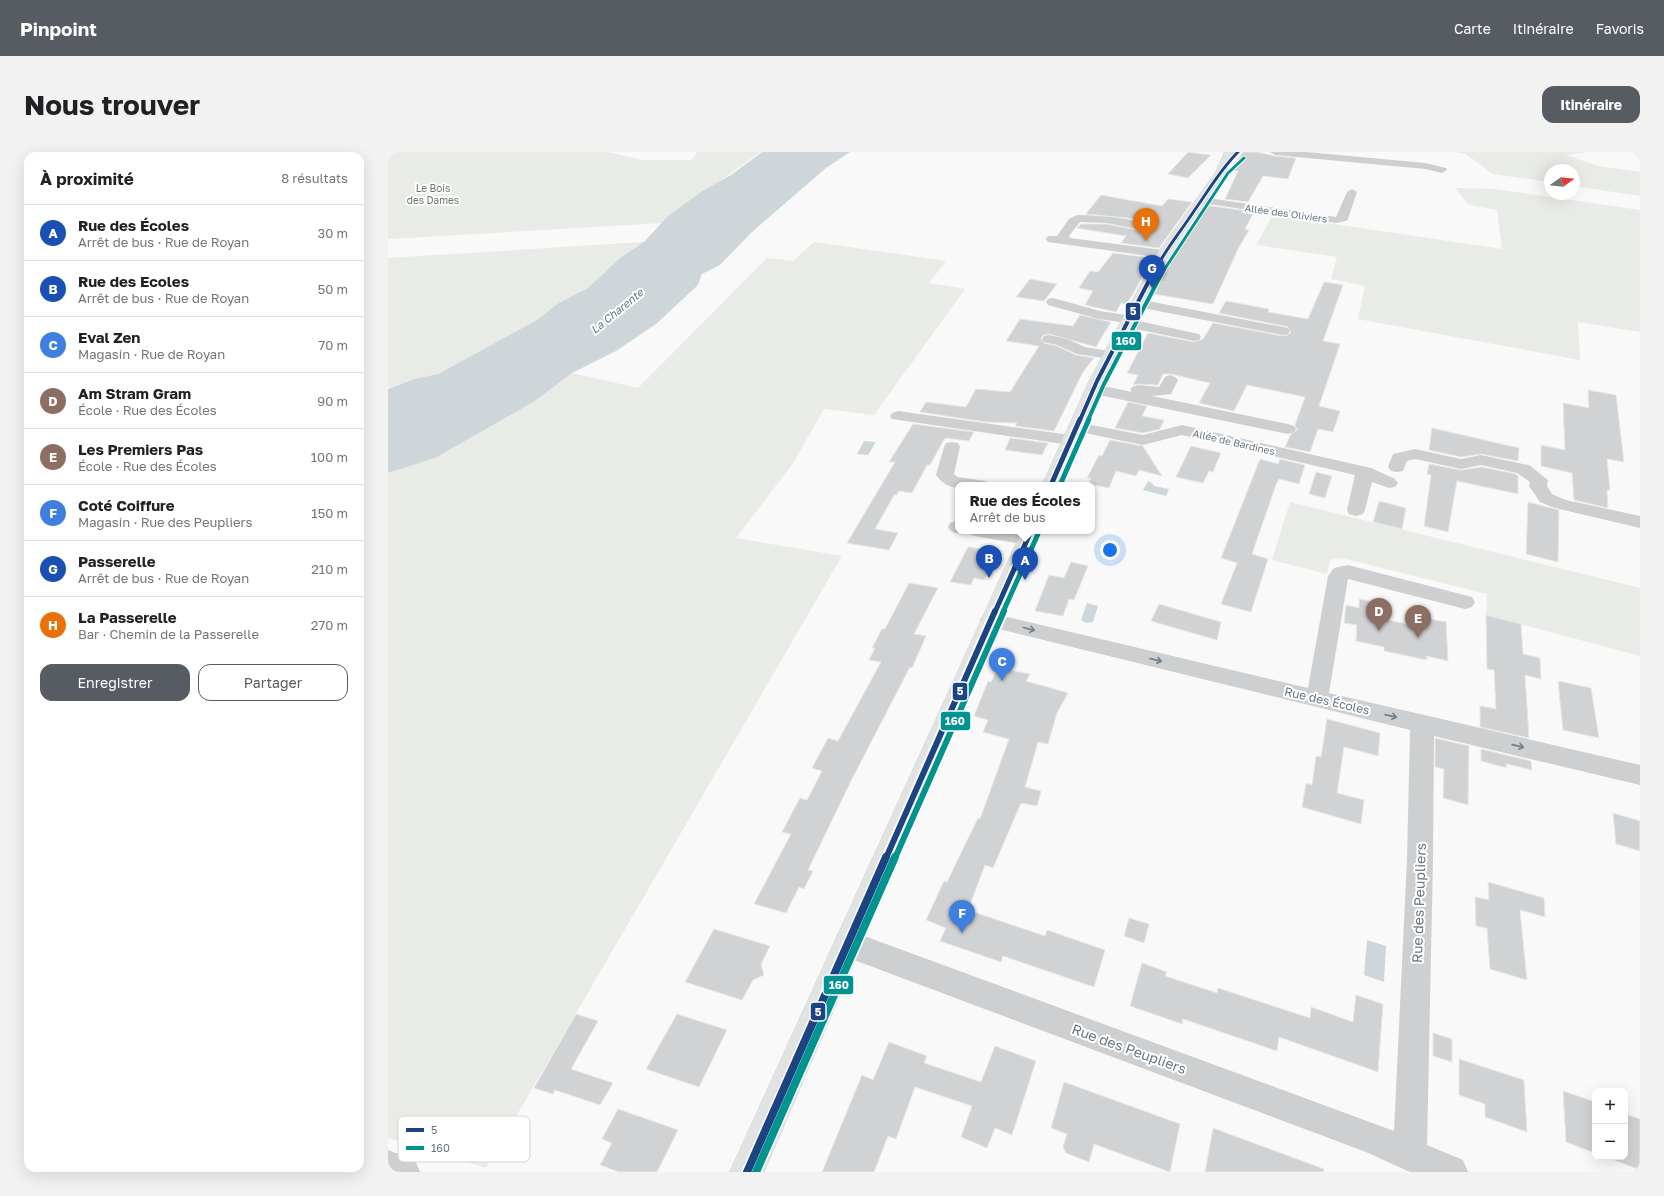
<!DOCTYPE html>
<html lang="fr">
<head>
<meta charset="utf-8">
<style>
	:root { --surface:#fff; --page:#f2f2f2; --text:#202124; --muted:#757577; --line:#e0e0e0; --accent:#565c61 }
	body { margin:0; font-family:"Golos Text",sans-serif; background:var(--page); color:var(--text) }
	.controls { position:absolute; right:12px; bottom:12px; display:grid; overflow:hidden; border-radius:8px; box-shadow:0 4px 16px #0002 }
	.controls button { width:36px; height:36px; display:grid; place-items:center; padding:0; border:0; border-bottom:1px solid var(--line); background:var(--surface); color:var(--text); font:20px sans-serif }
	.compass { position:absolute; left:1156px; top:12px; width:36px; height:36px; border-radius:50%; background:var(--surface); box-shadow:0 4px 16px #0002; rotate:76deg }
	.you { position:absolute; left:722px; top:398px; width:14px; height:14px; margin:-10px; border:3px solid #fff; border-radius:50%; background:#1a73e8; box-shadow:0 0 0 6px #1a73e833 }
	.badge { display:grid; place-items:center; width:26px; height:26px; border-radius:50%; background:var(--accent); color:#fff; font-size:13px; font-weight:700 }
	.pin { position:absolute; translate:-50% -33px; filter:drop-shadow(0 1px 2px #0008) }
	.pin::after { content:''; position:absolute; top:21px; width:14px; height:12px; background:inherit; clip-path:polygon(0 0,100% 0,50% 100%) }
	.popup { position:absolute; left:567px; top:330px; width:140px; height:52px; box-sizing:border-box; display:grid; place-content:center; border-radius:8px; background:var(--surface); filter:drop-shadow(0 1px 3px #0005); font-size:13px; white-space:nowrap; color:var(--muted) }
	.popup b { font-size:15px; color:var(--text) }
	.popup::after { content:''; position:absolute; left:50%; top:100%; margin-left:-8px; border:8px solid transparent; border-top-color:var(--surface) }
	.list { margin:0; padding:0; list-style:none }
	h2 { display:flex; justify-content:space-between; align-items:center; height:52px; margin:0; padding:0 16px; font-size:17px }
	h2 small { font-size:13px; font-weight:400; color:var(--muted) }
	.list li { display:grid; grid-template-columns:26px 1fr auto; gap:12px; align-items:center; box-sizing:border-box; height:56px; padding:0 16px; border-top:1px solid var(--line) }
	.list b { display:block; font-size:15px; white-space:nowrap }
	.list p { margin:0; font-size:13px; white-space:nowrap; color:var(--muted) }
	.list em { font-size:13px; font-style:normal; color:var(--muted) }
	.actions { display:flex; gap:8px; padding:12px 16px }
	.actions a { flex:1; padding:9px 0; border:1px solid var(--accent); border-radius:12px; text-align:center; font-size:14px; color:var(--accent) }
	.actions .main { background:var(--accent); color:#fff }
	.map { position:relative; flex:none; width:1252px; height:1020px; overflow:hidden; border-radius:12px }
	header { display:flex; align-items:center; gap:24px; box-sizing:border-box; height:56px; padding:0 20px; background:var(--accent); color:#fff }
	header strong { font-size:19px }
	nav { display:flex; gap:22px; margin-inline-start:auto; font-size:14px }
	.intro { display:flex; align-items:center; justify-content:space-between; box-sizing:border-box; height:96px; padding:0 24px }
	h1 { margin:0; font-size:28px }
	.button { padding:10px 18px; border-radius:12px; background:var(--accent); color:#fff; font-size:14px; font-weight:700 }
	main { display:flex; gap:24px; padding:0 24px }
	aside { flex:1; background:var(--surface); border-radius:12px; box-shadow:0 4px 16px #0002 }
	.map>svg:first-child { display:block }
	.green { fill:#e8ebe6 }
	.water { fill:#ced6d9 }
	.building { fill:#d0d2d3; stroke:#e8e8e8 }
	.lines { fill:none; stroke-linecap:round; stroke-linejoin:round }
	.major-casing { stroke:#d5d6d7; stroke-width:1 }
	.minor { fill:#cecfd0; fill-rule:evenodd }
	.major { fill:#e1e2e2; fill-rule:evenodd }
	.bus-1-far4-casing { stroke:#fff; stroke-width:4.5 }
	.bus-1-far3-casing { stroke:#fff; stroke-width:6 }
	.bus-1-far2-casing { stroke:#fff; stroke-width:8 }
	.bus-1-far1-casing { stroke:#fff; stroke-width:10 }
	.bus-1-casing { stroke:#fff; stroke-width:11 }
	.bus-2-far4-casing { stroke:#fff; stroke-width:4.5 }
	.bus-2-far3-casing { stroke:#fff; stroke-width:6 }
	.bus-2-far2-casing { stroke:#fff; stroke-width:8 }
	.bus-2-far1-casing { stroke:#fff; stroke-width:10 }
	.bus-2-casing { stroke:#fff; stroke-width:11 }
	.bus-1-far4 { stroke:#1c4482; stroke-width:3 }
	.bus-1-far3 { stroke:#1c4482; stroke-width:4 }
	.bus-1-far2 { stroke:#1c4482; stroke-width:5 }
	.bus-1-far1 { stroke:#1c4482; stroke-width:6 }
	.bus-1 { stroke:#1c4482; stroke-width:8 }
	.bus-2-far4 { stroke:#009390; stroke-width:3 }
	.bus-2-far3 { stroke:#009390; stroke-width:4 }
	.bus-2-far2 { stroke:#009390; stroke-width:5 }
	.bus-2-far1 { stroke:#009390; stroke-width:6 }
	.bus-2 { stroke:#009390; stroke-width:8 }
	.oneway { stroke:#707f8b }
	.labels { text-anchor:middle; stroke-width:4; stroke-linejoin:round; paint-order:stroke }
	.far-park-label { font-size:10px; fill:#687a64; stroke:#fff }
	.far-street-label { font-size:10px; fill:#657683; stroke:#fff }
	.far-water-label { font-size:11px; font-style:italic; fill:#60757c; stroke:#fff }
	.street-label { font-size:12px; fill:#657683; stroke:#fff }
	.near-street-label { font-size:14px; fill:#657683; stroke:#fff }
	.key { fill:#fff; stroke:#d1d6da; stroke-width:1 }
	.key-label { font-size:11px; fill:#657683 }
	.line-badge { stroke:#fff; stroke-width:1.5 }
	.badge-label { font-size:11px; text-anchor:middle; font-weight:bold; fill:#fff }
</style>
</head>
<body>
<header>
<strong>Pinpoint</strong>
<nav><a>Carte</a><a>Itinéraire</a><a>Favoris</a></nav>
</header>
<div class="intro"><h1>Nous trouver</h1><a class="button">Itinéraire</a></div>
<main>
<aside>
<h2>À proximité<small>8 résultats</small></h2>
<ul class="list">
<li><span class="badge" style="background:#1a4fb4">A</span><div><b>Rue des Écoles</b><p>Arrêt de bus · Rue de Royan</p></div><em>30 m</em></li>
<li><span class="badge" style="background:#1a4fb4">B</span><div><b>Rue des Ecoles</b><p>Arrêt de bus · Rue de Royan</p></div><em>50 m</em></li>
<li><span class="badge" style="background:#3f7fe0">C</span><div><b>Eval Zen</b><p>Magasin · Rue de Royan</p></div><em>70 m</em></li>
<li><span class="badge" style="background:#8d6e63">D</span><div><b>Am Stram Gram</b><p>École · Rue des Écoles</p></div><em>90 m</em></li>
<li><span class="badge" style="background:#8d6e63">E</span><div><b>Les Premiers Pas</b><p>École · Rue des Écoles</p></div><em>100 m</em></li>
<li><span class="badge" style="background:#3f7fe0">F</span><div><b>Coté Coiffure</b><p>Magasin · Rue des Peupliers</p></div><em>150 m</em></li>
<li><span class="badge" style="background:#1a4fb4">G</span><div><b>Passerelle</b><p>Arrêt de bus · Rue de Royan</p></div><em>210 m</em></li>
<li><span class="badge" style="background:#e8710a">H</span><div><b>La Passerelle</b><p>Bar · Chemin de la Passerelle</p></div><em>270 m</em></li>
</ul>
<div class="actions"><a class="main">Enregistrer</a><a>Partager</a></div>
</aside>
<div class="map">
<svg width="1252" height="1020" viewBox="0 0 1252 1020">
	<rect width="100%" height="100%" fill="#f9f9f9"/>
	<g class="green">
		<path d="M0 0H220L255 8H304L309 0H372L274 71 0 87Z"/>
		<path d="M1068 0H1201L1178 3 1210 14 1252 20V44L1186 34V18H1162V30L1105 22 1078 2Z"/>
		<path d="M1067 36 1106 37 1252 58V180L1190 170 1192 208 970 167 977 134 943 127 949 105 868 93 885 63 1114 97 1109 58 1081 53Z"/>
		<path d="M256 90 233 105 200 136 169 152 149 168 50 222 26 227 0 236V106Z"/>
		<path d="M426 90 558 109 541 131 577 137 486 263 436 257 406 310 348 386 454 404 98 1016 0 986V321L47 306 147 249 184 221 250 236 379 106 405 109Z"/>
		<path d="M902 350 1252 436V504L1098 463 1099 442 958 407 948 406 942 409 939 422 884 408Z"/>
	</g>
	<g class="water">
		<path d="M374 0H462L438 16 364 80 332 113 314 122 310 133 268 172 228 199 184 221 147 249 47 306 0 321V237L26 227 50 222 149 168 169 152 200 136 233 105 256 90 280 64 316 38 343 23Z"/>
		<path d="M476 289 488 290 480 303 469 302Z"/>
		<path d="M760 329 764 331 766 334 781 337 778 344 755 338Z"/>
		<path d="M699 451 710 454 705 470 698 471 693 468Z"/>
		<path d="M979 788 998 794 996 830 976 823Z"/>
	</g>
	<g class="building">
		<path d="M800 0 823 3 800 26 780 22Z"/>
		<path d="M855 0H869L887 4 908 6 900 27 875 24 860 50 837 47 850 19 842 18Z"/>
		<path d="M713 43 774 54 780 47 804 50 771 96 733 91 738 84 689 76 693 72H719L754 79 761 74 757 70 748 67 698 62Z"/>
		<path d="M817 53 866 60 857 77 861 78 850 97 825 152 766 142 770 134 767 132 782 103Z"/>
		<path d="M725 101 765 106 739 152 733 151 728 160 697 153 705 139 691 136 702 119 710 120Z"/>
		<path d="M642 127 669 132 656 149 628 145Z"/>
		<path d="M936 130 955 133 935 189 952 192 931 254 952 259 945 280 930 277 922 300 897 295 903 282 909 278 907 273 917 245 859 233 846 259 811 251 822 231 783 222H775L770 233 750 232 745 233 750 223 739 221 760 181 806 190 815 187 825 171 895 184 900 183 903 180 900 175 831 161 838 149 881 157 880 160 920 167Z"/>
		<path d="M692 163 723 170 708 195 661 182 656 183 653 186 656 191 669 194 688 203 706 206 695 220 666 279 627 274 629 271 597 270 532 260 538 250 578 255 588 237 622 240 651 194 618 189 632 167 685 174Z"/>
		<path d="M1200 238 1228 243 1236 310 1219 307 1222 338H1219L1220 356 1186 348 1184 321 1153 314V293L1177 298 1175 251 1201 256Z"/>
		<path d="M740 250 759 254 754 264 776 268 772 277 755 281 727 276Z"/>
		<path d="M525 272 586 280 581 289 557 286 542 313H539L524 341 511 339 509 343H506L487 377 510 381 501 398 459 391 507 310H501Z"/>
		<path d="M1044 276 1131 296 1130 309 1093 302 1073 305 1041 298Z"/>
		<path d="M622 286 660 291 654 303 617 298Z"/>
		<path d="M722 288 755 294 774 324 751 318 748 324 728 319 721 336 700 332 703 326H699L711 303 714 304Z"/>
		<path d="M803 294 833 301 825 320 821 319 815 331 788 325Z"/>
		<path d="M872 307 890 312 892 307 917 313 911 332 891 327 889 330 864 402 880 407 863 460 833 452 849 411 833 406Z"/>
		<path d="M1041 312 1073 318 1093 315 1128 322 1130 324V342L1069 329 1060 380 1036 374 1043 323 1039 322Z"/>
		<path d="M928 320 944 324 937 346 921 342Z"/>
		<path d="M991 349 1018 356 1014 377 985 370Z"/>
		<path d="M1140 350 1171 358 1170 410 1138 402Z"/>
		<path d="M580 395 610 400 596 428 586 426 583 433 562 430Z"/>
		<path d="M683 410 700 414 686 448 681 447 675 464 647 459 661 423 676 426Z"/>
		<path d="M521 431 550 436 526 482 538 484 524 516 522 515 463 629 420 718 425 719 416 737 411 735 398 761 366 752 403 682 394 680 412 646 419 648 434 619 424 616 440 586 450 589 493 510 481 508 487 496H484L494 477H497Z"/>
		<path d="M971 447 992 451V466L1036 476V466L1058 470 1060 509 1038 504 1039 508 996 499V495L968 489 969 473 956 471 958 453 971 456Z"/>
		<path d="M771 452 833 470 829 488 763 469Z"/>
		<path d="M1098 463 1133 472 1135 502 1152 506 1153 527 1137 523 1141 586 1092 575V554L1108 557 1106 518 1099 517Z"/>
		<path d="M610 516 642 522 638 529 680 541 669 561 660 592 650 590 637 635 653 639 649 654 633 651 605 716 597 713 580 758 657 784 659 778 717 798 706 835 615 804 613 810 552 789 558 776 538 768 556 729 559 730 590 666 592 667 621 587 595 580 600 568 586 564 600 529 603 530Z"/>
		<path d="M1170 529 1203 536 1211 586 1175 578Z"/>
		<path d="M939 567 992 581 990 604 956 595 949 641 976 648 973 672 914 655 918 631 924 633 928 604 933 605Z"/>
		<path d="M1047 586 1081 594 1080 653 1055 646 1056 617 1047 615Z"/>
		<path d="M1093 597 1143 609 1144 618 1118 612 1119 616 1093 609Z"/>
		<path d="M1225 661 1252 669V699L1228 692Z"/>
		<path d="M1100 730 1156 746 1157 765 1132 758 1139 828 1102 817 1099 776 1088 774 1087 745 1101 748Z"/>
		<path d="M741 766 761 772 756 791 736 784Z"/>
		<path d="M326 777 382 794 373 812 376 823 365 828 354 848 297 830Z"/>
		<path d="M754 811 779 820 777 824 829 841 830 836 922 866 923 855 965 870 968 843 995 852 990 920 891 885 889 899 795 867 794 872 742 854Z"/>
		<path d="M188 862 210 869 183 917 225 931 212 953 167 938 165 942 146 936Z"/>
		<path d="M289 862 339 878 311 935 258 917Z"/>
		<path d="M1045 881 1064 887V910L1045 904Z"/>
		<path d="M501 890 539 904 536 911 593 930 607 894 648 909 624 983 607 976 599 996 573 985 584 954 527 935 508 987 500 984 486 1020H434L474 923 485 928Z"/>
		<path d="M1071 907 1136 928 1139 980 1097 965V952L1071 943Z"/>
		<path d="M676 930 792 972 782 1020 706 992 701 1010 678 1001 675 995 679 982 663 976Z"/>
		<path d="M1175 939 1207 950V1001L1178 990Z"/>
		<path d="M230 957 290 978 269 1020H231L212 1013 224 991 214 987Z"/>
		<path d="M1237 962 1252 967V1018L1218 1005H1237Z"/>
		<path d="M825 976 936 1017V1020H817Z"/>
	</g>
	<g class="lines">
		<defs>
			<g id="major">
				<path d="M837 0H847L837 21 781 102 717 229 672 333H654L701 229 769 102 827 21Z"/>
				<path d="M634 379H652L376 1020H342Z"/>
			</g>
		</defs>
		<use href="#major" class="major-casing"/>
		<g class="minor">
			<path d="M882 0H919L1037 11 1058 16 1059 18 1054 21 1037 17 887 3Z"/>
			<path d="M964 37 969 40 960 67 958 69 948 71 814 51 808 48 814 45 948 65 959 40Z"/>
			<path d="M689 63C701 63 754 66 760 74L754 78 719 71 692 70 681 84 682 86 775 98 781 102 775 106 660 90 658 87 660 84H669L681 67Z"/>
			<path d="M665 146 712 159 745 164 746 168 806 181 811 182 813 185 811 188 806 189 733 174 732 170 711 167 660 153 658 150 660 147Z"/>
			<path d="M749 147 895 175 900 176 902 179 900 182 895 183 744 154 742 151 744 148Z"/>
			<path d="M661 183 679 187 697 195 727 200 729 203 727 206 722 207 689 202 669 193 656 190 654 187 656 184Z"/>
			<path d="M782 223 787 225 790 228 783 242 764 244 900 272 906 274 908 277 906 280 900 282 706 242 701 240 698 237 701 234 706 232 744 240 742 238 744 235 750 233 771 235 777 225Z"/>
			<path d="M510 259 682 283 688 284 690 288 688 292 682 293 504 267 502 264 504 261Z"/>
			<path d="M688 270 755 283 794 273 983 316 1007 327 1010 331 1007 335 1001 336 984 330 977 358 975 362 968 364 961 362 959 358 967 323 794 283 755 293 682 278 680 275 682 272Z"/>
			<path d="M564 290 570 291 572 295 566 322 570 325 598 329 601 333H570V336C560 335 554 331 548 323L556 295 558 291Z"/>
			<path d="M1027 297 1073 307 1093 303 1135 312 1141 313 1160 328 1159 334 1164 342 1178 348 1252 364V376L1167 356 1152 350 1141 334 1142 330 1129 321 1093 313 1073 317 1027 307 1019 309 1015 319 1009 320 1003 319 1000 315 1005 302Z"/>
			<path d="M570 369V379H577V380C569 382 564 382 560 375L562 371Z"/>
			<path d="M582 379H629L647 383 650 387 647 391 640 393 591 385 584 383Z"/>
			<path d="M960 413 1084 445 1087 450 1084 455 1077 457 960 427 941 541 1252 613V633L1046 584 1045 707 1039 993 1075 1008 1080 1020H1022L978 1000 450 802 446 792 450 782 460 778 1006 979 1019 707 1022 578 603 475 596 473 592 468 596 463 603 461 920 536 940 424 946 416Z"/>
			<path d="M0 998 27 1008 32 1020H0Z"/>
		</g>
		<use href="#major" class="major"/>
		<defs>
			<path id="bus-1-far4" d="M767 118C778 97 793 79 806 59 821 38 832 18 850 0"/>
			<path id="bus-1-far3" d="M692 268 709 229 767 117"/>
			<g id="bus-1-far2">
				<path d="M663 333 692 267"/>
				<path d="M607 460 643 379"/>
			</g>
			<path id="bus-1-far1" d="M498 706 607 459"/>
			<path id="bus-1" d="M359 1020 498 705"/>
			<path id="bus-2-far4" d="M776 118 840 21 856 6"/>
			<path id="bus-2-far3" d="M700 268 716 232 776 117"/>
			<g id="bus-2-far2">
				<path d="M672 333 701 267"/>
				<path d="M615 460 650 382"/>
			</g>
			<path id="bus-2-far1" d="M507 706 616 459"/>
			<path id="bus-2" d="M368 1020 507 705"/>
		</defs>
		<use href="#bus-1-far4" class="bus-1-far4-casing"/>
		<use href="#bus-1-far3" class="bus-1-far3-casing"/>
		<use href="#bus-1-far2" class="bus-1-far2-casing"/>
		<use href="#bus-1-far1" class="bus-1-far1-casing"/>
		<use href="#bus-1" class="bus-1-casing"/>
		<use href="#bus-2-far4" class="bus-2-far4-casing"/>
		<use href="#bus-2-far3" class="bus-2-far3-casing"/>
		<use href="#bus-2-far2" class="bus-2-far2-casing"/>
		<use href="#bus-2-far1" class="bus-2-far1-casing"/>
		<use href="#bus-2" class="bus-2-casing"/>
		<use href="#bus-1-far4" class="bus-1-far4"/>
		<use href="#bus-1-far3" class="bus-1-far3"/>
		<use href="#bus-1-far2" class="bus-1-far2"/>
		<use href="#bus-1-far1" class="bus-1-far1"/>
		<use href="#bus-1" class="bus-1"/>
		<use href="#bus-2-far4" class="bus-2-far4"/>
		<use href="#bus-2-far3" class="bus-2-far3"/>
		<use href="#bus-2-far2" class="bus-2-far2"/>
		<use href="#bus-2-far1" class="bus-2-far1"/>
		<use href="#bus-2" class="bus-2"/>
	</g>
	<defs><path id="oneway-shaft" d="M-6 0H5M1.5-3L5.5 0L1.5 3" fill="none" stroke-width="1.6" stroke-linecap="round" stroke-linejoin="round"/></defs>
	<g class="oneway">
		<use href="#oneway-shaft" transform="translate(641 477) rotate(14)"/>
		<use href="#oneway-shaft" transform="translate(768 508) rotate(13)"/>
		<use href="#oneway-shaft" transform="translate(1003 564) rotate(13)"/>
		<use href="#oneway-shaft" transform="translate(1130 594) rotate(13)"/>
	</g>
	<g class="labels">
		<g class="far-park-label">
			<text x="45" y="40">Le Bois<tspan x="45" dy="12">des Dames</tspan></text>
		</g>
		<g class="far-street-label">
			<text transform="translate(898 61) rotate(8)" y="4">Allée des Oliviers</text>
			<text transform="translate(846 290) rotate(13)" y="4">Allée de Bardines</text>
		</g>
		<g class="far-water-label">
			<text transform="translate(229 159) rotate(-39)" y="4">La Charente</text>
		</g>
		<g class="street-label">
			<text transform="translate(939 549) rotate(13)" y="4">Rue des Écoles</text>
		</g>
		<g class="near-street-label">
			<text transform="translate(1031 751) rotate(-88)" y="5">Rue des Peupliers</text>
			<text transform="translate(741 897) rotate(20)" y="5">Rue des Peupliers</text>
		</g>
	</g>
	<rect x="10" y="964" width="132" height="46" rx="6" class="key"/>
	<rect x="18" y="976" width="18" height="4" fill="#1c4482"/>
	<rect x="18" y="994" width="18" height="4" fill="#009390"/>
	<g class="key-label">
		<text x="43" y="982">5</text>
		<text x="43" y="1000">160</text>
	</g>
	<g class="line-badge">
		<rect x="737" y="150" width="16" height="19" rx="4" fill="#1c4482"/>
		<rect x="723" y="179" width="31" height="20" rx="4" fill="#009390"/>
		<rect x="564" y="530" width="16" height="19" rx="4" fill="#1c4482"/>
		<rect x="552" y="559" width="31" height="20" rx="4" fill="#009390"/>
		<rect x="435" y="823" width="31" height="20" rx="4" fill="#009390"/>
		<rect x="422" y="850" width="16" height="19" rx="4" fill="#1c4482"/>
	</g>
	<g class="badge-label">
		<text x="745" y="163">5</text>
		<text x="738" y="193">160</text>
		<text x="572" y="543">5</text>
		<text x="567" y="573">160</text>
		<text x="451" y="837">160</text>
		<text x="430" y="864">5</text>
	</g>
</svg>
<div class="controls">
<button>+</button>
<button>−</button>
</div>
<svg class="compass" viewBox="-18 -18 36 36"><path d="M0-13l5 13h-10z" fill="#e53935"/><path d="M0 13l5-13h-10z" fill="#757577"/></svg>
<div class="you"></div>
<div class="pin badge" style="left:637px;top:428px;background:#1a4fb4">A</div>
<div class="popup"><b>Rue des Écoles</b>Arrêt de bus</div>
<div class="pin badge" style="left:601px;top:426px;background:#1a4fb4">B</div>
<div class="pin badge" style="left:614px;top:529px;background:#3f7fe0">C</div>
<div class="pin badge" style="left:991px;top:479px;background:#8d6e63">D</div>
<div class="pin badge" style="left:1030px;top:486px;background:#8d6e63">E</div>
<div class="pin badge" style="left:574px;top:781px;background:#3f7fe0">F</div>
<div class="pin badge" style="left:764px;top:136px;background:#1a4fb4">G</div>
<div class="pin badge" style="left:758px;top:89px;background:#e8710a">H</div>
</div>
</main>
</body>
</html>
